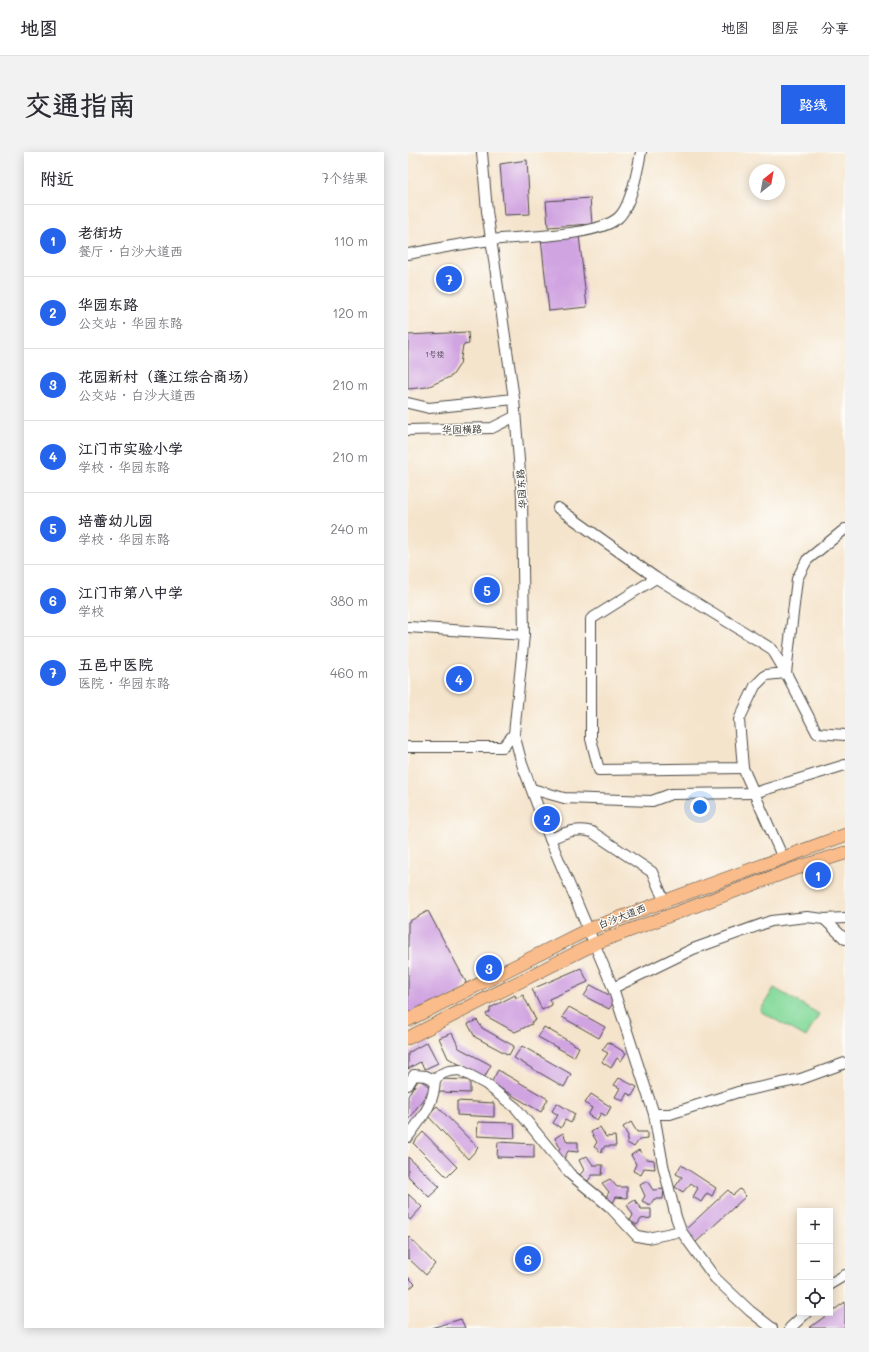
<!DOCTYPE html>
<html lang="zh">
<head>
<meta charset="utf-8">
<style>
	:root { --surface:#fff; --page:#f2f2f3; --text:#2b2b33; --muted:#7c7c81; --line:#e1e1e2; --accent:#2563eb }
	body { margin:0; font-family:Mali,"LXGW WenKai TC",sans-serif; background:var(--page); color:var(--text) }
	.controls { position:absolute; right:12px; bottom:12px; display:grid; overflow:hidden; border-radius:0px; box-shadow:0 2px 10px #0003 }
	.controls button { width:36px; height:36px; display:grid; place-items:center; padding:0; border:0; border-bottom:1px solid var(--line); background:var(--surface); color:var(--text); font:20px sans-serif }
	.compass { position:absolute; left:341px; top:12px; width:36px; height:36px; border-radius:50%; background:var(--surface); box-shadow:0 2px 10px #0003; rotate:31deg }
	.you { position:absolute; left:292px; top:655px; width:14px; height:14px; margin:-10px; border:3px solid #fff; border-radius:50%; background:#1a73e8; box-shadow:0 0 0 6px #1a73e833 }
	.badge { display:grid; place-items:center; width:26px; height:26px; border-radius:50%; background:var(--accent); color:#fff; font-size:13px; font-weight:700 }
	.pin { position:absolute; translate:-50% -50%; border:2px solid #fff; box-shadow:0 1px 4px #0006 }
	.list { margin:0; padding:0; list-style:none }
	h2 { display:flex; justify-content:space-between; align-items:center; height:52px; margin:0; padding:0 16px; font-size:17px }
	h2 small { font-size:13px; font-weight:400; color:var(--muted) }
	.list li { display:grid; grid-template-columns:26px 1fr auto; gap:12px; align-items:center; box-sizing:border-box; height:72px; padding:0 16px; border-top:1px solid var(--line) }
	.list b { display:block; font-size:15px; white-space:nowrap }
	.list p { margin:0; font-size:13px; white-space:nowrap; color:var(--muted) }
	.list em { font-size:13px; font-style:normal; color:var(--muted) }
	.icon { flex:none; width:22px; height:22px; fill:none; stroke:currentColor; stroke-width:2; stroke-linecap:round; stroke-linejoin:round }
	.map { position:relative; flex:none; width:437px; height:1176px; overflow:hidden; border-radius:0px }
	header { display:flex; align-items:center; gap:24px; box-sizing:border-box; height:56px; padding:0 20px; background:var(--surface); border-bottom:1px solid var(--line) }
	header strong { font-size:19px }
	nav { display:flex; gap:22px; margin-inline-start:auto; font-size:14px }
	.intro { display:flex; align-items:center; justify-content:space-between; box-sizing:border-box; height:96px; padding:0 24px }
	h1 { margin:0; font-size:28px }
	.button { padding:10px 18px; border-radius:0px; background:var(--accent); color:#fff; font-size:14px; font-weight:700 }
	main { display:flex; gap:24px; padding:0 24px }
	aside { flex:1; background:var(--surface); border-radius:0px; box-shadow:0 2px 10px #0003 }
	.map>svg:first-child { display:block }
	.green { fill:#86da9c; stroke:#588264 }
	.building { fill:#d0a3e1 }
	.lines { fill:none; stroke-linecap:round; stroke-linejoin:round }
	.minor-casing { stroke:#494743; stroke-width:12 }
	.major-casing { stroke:#494743; stroke-width:14 }
	.minor { stroke:#fff; stroke-width:10 }
	.major { stroke:#f9bc8a; stroke-width:13 }
	.labels { text-anchor:middle; stroke-width:3; stroke-linejoin:round; paint-order:stroke }
	.number-label { font-size:8px; fill:#544958 }
	.street-label { font-size:10px; fill:#2b2b2b; stroke:#fdfcf7 }
</style>
</head>
<body>
<header>
<strong>地图</strong>
<nav><a>地图</a><a>图层</a><a>分享</a></nav>
</header>
<div class="intro"><h1>交通指南</h1><a class="button">路线</a></div>
<main>
<aside>
<h2>附近<small>7个结果</small></h2>
<ul class="list">
<li><span class="badge">1</span><div><b>老街坊</b><p>餐厅 · 白沙大道西</p></div><em>110 m</em></li>
<li><span class="badge">2</span><div><b>华园东路</b><p>公交站 · 华园东路</p></div><em>120 m</em></li>
<li><span class="badge">3</span><div><b>花园新村（蓬江综合商场）</b><p>公交站 · 白沙大道西</p></div><em>210 m</em></li>
<li><span class="badge">4</span><div><b>江门市实验小学</b><p>学校 · 华园东路</p></div><em>210 m</em></li>
<li><span class="badge">5</span><div><b>培蕾幼儿园</b><p>学校 · 华园东路</p></div><em>240 m</em></li>
<li><span class="badge">6</span><div><b>江门市第八中学</b><p>学校</p></div><em>380 m</em></li>
<li><span class="badge">7</span><div><b>五邑中医院</b><p>医院 · 华园东路</p></div><em>460 m</em></li>
</ul>
</aside>
<div class="map">
<svg width="437" height="1176" viewBox="0 0 437 1176">
	<rect width="100%" height="100%" fill="#fdfcf7"/>
	<filter id="ink" filterUnits="userSpaceOnUse"><feTurbulence type="fractalNoise" baseFrequency=".025" numOctaves="2"/><feDisplacementMap in="SourceGraphic" scale="8" xChannelSelector="R" yChannelSelector="G"/><feConvolveMatrix kernelMatrix="1 2 1 2 8 2 1 2 1" color-interpolation-filters="sRGB"/></filter>
	<filter id="wash" filterUnits="userSpaceOnUse"><feTurbulence type="fractalNoise" baseFrequency=".012" numOctaves="4" result="noise"/><feDisplacementMap in="SourceGraphic" scale="16" xChannelSelector="R" yChannelSelector="G"/><feGaussianBlur stdDeviation="0.9" result="paint"/><feColorMatrix in="noise" values="0 0 0 0 0 0 0 0 0 0 0 0 0 0 0 0 0 1.4 0 .05"/><feComposite in="paint" operator="in"/></filter>
	<g filter="url(#wash)">
		<rect width="100%" height="100%" fill="#f5e4cc"/>
		<path class="green" d="M366 836 411 862 398 885 352 859Z"/>
		<g id="blocks">
			<g class="building">
				<path d="M119 8 122 62 96 63 92 12Z"/>
				<path d="M182 46 184 72 140 75 138 49Z"/>
				<path d="M171 83 179 155 141 159 133 87Z"/>
				<path d="M60 180 61 192 55 193 52 212 44 224 19 235 0 237V183Z"/>
				<path d="M20 759 58 830 53 840 0 864V770Z"/>
				<path d="M173 816 180 830 141 847 144 853 134 858 124 837Z"/>
				<path d="M183 833 208 847 201 857 176 844Z"/>
				<path d="M107 843 108 846 115 843 128 868 123 870 124 872 107 880 80 865 78 862 82 860V856Z"/>
				<path d="M161 855 197 875 191 886 154 865Z"/>
				<path d="M69 868 74 876 106 894 101 903 67 885 60 872Z"/>
				<path d="M136 875 171 895 166 905 130 885Z"/>
				<path d="M44 881 51 896 83 913 76 926 40 906 31 886Z"/>
				<path d="M19 890 30 911 17 917 12 910 0 917V901Z"/>
				<path d="M200 890 218 901 213 909 209 906 203 916 194 910 200 901 194 898Z"/>
				<path d="M114 894 163 922 156 935 106 906Z"/>
				<path d="M90 918 140 947 133 960 83 931Z"/>
				<path d="M211 926 229 935 224 944 219 941 215 949 207 945 212 936 206 933Z"/>
				<path d="M11 927 23 936 0 968V944Z"/>
				<path d="M31 927 62 928V941L30 940Z"/>
				<path d="M183 942 203 955 198 964 193 961 189 968 180 963 184 956 177 951Z"/>
				<path d="M49 949 86 951V965L49 963Z"/>
				<path d="M149 951 167 962 163 971 157 968 153 976 145 971 150 963 144 959Z"/>
				<path d="M29 954 70 996 60 1007 19 963Z"/>
				<path d="M70 970 106 971 107 986 69 984Z"/>
				<path d="M223 970 229 980H239V987L231 988 226 995 219 991 220 984 215 975Z"/>
				<path d="M192 975 198 985 207 984 208 994H197L193 1000 186 995 189 990 183 980Z"/>
				<path d="M15 980 49 1015 39 1025 5 991Z"/>
				<path d="M155 981 159 990H170V1000L160 999 156 1007 148 1002 152 996 147 986Z"/>
				<path d="M90 990 126 992V1006L89 1005Z"/>
				<path d="M231 998 238 1007 246 1008 247 1017 236 1016 233 1023 225 1019 228 1012 223 1003Z"/>
				<path d="M179 1004 185 1013H195L194 1023H184L180 1029 171 1024 176 1018 171 1008Z"/>
				<path d="M0 1005 32 1035 21 1045 0 1024Z"/>
				<path d="M273 1013 308 1036 304 1044 299 1041 293 1050 285 1045 290 1036 283 1031 275 1040 267 1035 274 1025 268 1022Z"/>
				<path d="M202 1027 209 1035H219V1046L208 1045 205 1051 197 1047 201 1040 194 1031Z"/>
				<path d="M239 1029 245 1038 256 1037 255 1047H246L242 1053 234 1049 237 1044 232 1033Z"/>
				<path d="M332 1037 338 1044 287 1091 278 1077 320 1038 325 1043Z"/>
				<path d="M0 1042 14 1055 2 1068 0 1066Z"/>
				<path d="M227 1048 233 1057H243V1066L233 1067 229 1073 222 1069 225 1063 219 1053Z"/>
				<path d="M0 1084 27 1112 18 1123 0 1106Z"/>
				<path d="M0 1125 7 1132 0 1138Z"/>
				<path d="M437 1150V1174L434 1176H401Z"/>
				<path d="M53 1167 57 1176H23Z"/>
			</g>
		</g>
	</g>
	<g filter="url(#ink)">
		<use href="#blocks" fill-opacity="0" stroke="#494743" stroke-width="1"/>
		<g class="lines">
			<defs>
				<g id="minor">
					<path d="M74 0 79 59 106 247 114 345 116 483 106 582 114 612 142 687 205 836 246 962 255 1013 268 1065 273 1079 307 1126 342 1159 364 1176"/>
					<path d="M0 102C28 97 56 91 84 88 115 84 187 85 210 66 223 55 230 16 233 0"/>
					<path d="M0 251 21 256 106 247"/>
					<path d="M0 278 84 276 106 265"/>
					<path d="M150 356 248 426"/>
					<path d="M0 475 116 483"/>
					<path d="M378 521 358 523 347 534 331 568 335 616 191 618 183 587V467L248 426 364 497 378 521 409 581 437 583"/>
					<path d="M378 521 389 427 399 408 437 377"/>
					<path d="M0 595H95L106 582"/>
					<path d="M335 616 375 706"/>
					<path d="M124 637 156 646 244 649 263 642 346 641 437 613"/>
					<path d="M142 687C157 681 169 675 184 680L244 720 256 748"/>
					<path d="M416 767 437 787"/>
					<path d="M205 836 285 797 363 769 399 765 416 767 437 766"/>
					<path d="M0 933 6 923 18 924 27 928"/>
					<path d="M246 962H262L330 940 393 927 437 911"/>
					<path d="M0 985C14 965 26 953 27 928L33 922 41 919 52 918 78 932 108 956 162 1022 202 1055 229 1084 240 1086 273 1079"/>
					<path d="M422 1132 437 1123"/>
					<path d="M382 1176 398 1161"/>
				</g>
				<g id="major">
					<path d="M0 868 181 777 437 683"/>
					<path d="M0 886 188 791 386 717 437 701"/>
				</g>
			</defs>
			<use href="#minor" class="minor-casing"/>
			<use href="#major" class="major-casing"/>
			<use href="#minor" class="minor"/>
			<use href="#major" class="major"/>
		</g>
	</g>
	<g class="labels">
		<g class="number-label">
			<text x="27" y="205">1号楼</text>
		</g>
		<g class="street-label">
			<text transform="translate(54 277) rotate(-1)" y="4">华园横路</text>
			<text transform="translate(113 337) rotate(-94)" y="4">华园东路</text>
			<text transform="translate(214 764) rotate(-21)" y="4">白沙大道西</text>
		</g>
	</g>
</svg>
<div class="controls">
<button>+</button>
<button>−</button>
<button><svg class="icon" aria-label="locate" viewBox="0 0 24 24"><circle cx="12" cy="12" r="6"/><path d="M12 2v4M12 18v4M2 12h4M18 12h4"/></svg></button>
</div>
<svg class="compass" viewBox="-18 -18 36 36"><path d="M0-13l5 13h-10z" fill="#e53935"/><path d="M0 13l5-13h-10z" fill="#7c7c81"/></svg>
<div class="you"></div>
<div class="pin badge" style="left:410px;top:723px">1</div>
<div class="pin badge" style="left:139px;top:667px">2</div>
<div class="pin badge" style="left:81px;top:816px">3</div>
<div class="pin badge" style="left:51px;top:527px">4</div>
<div class="pin badge" style="left:79px;top:438px">5</div>
<div class="pin badge" style="left:120px;top:1107px">6</div>
<div class="pin badge" style="left:41px;top:127px">7</div>
</div>
</main>
</body>
</html>
